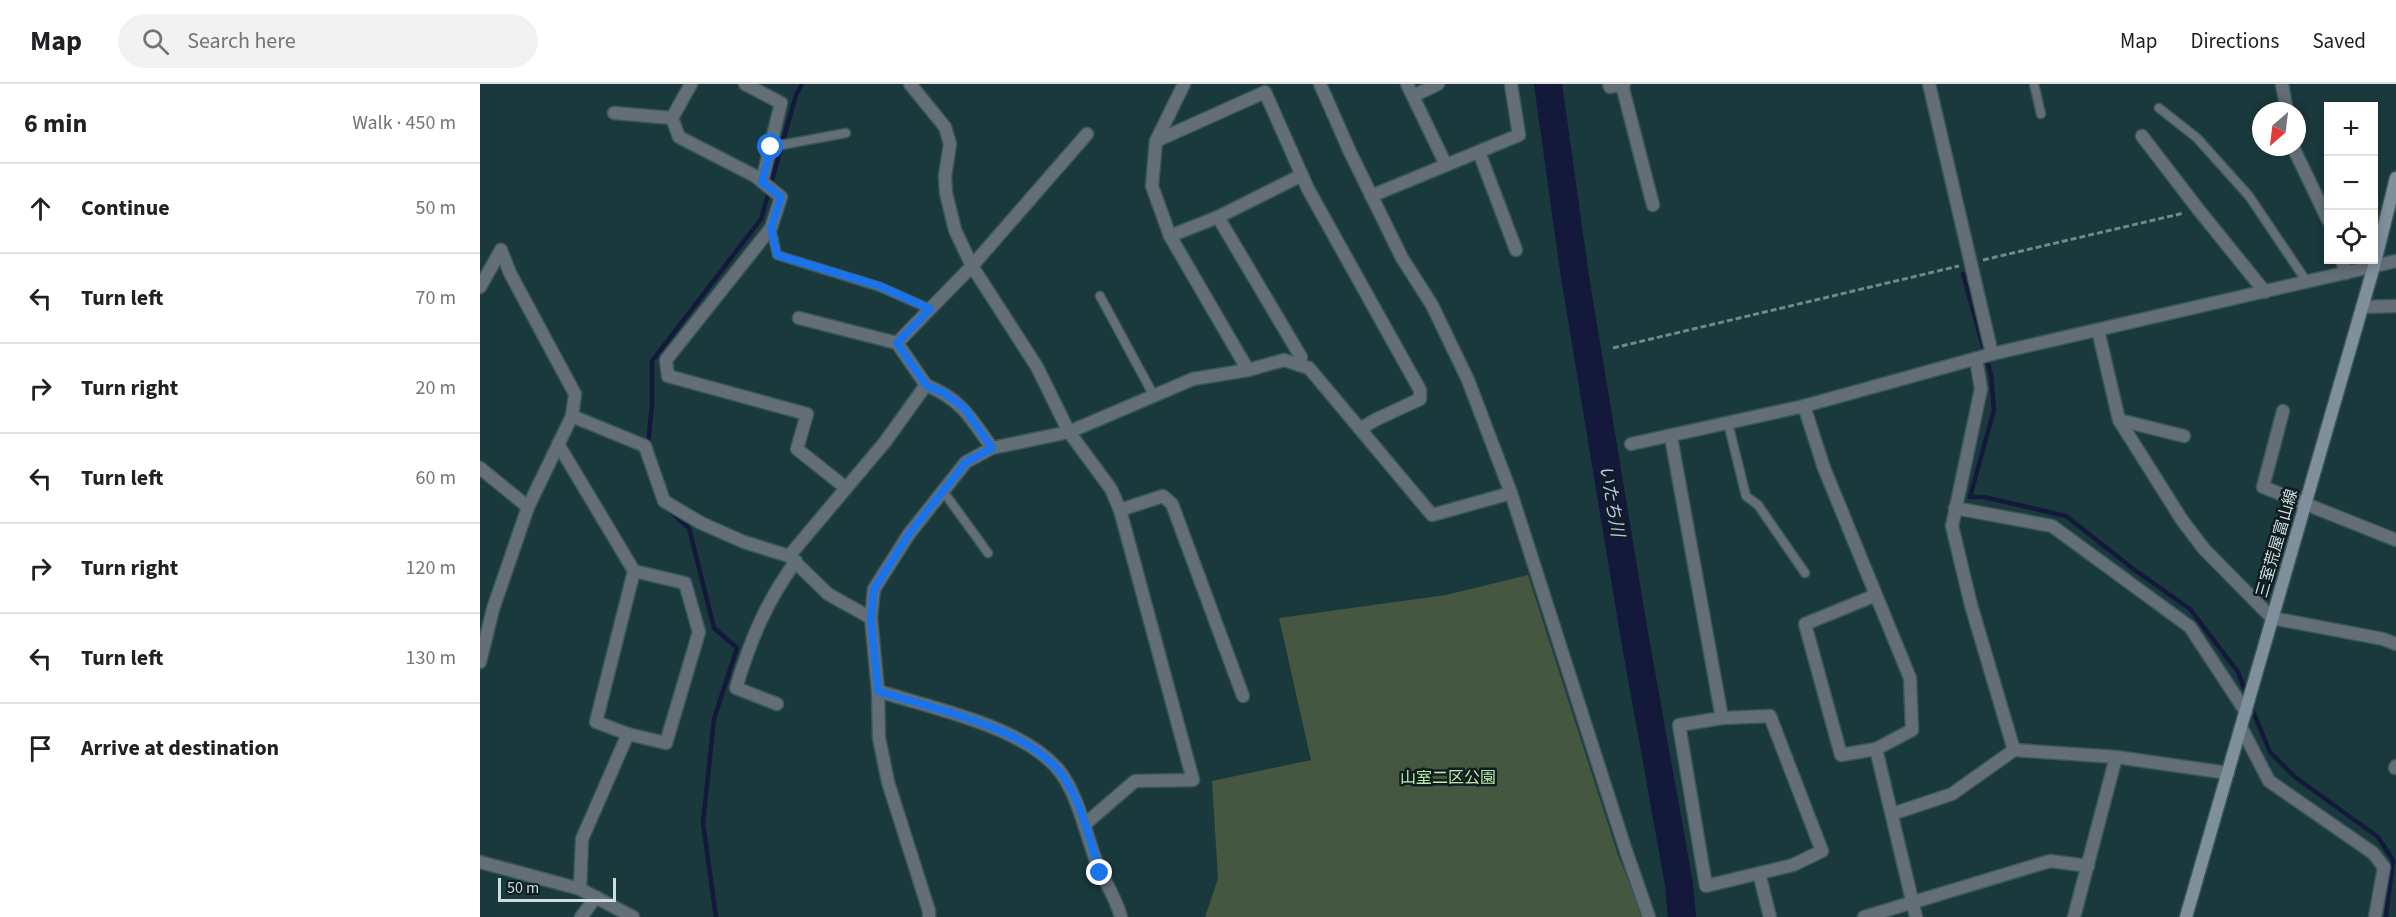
<!DOCTYPE html>
<html lang="en">
<head>
<meta charset="utf-8">
<style>
	:root { --surface:#fff; --page:#f2f2f2; --text:#202124; --muted:#757577; --line:#e0e0e0 }
	body { margin:0; font-family:"Source Sans 3","Noto Sans JP",sans-serif; background:var(--page); color:var(--text) }
	.controls { position:absolute; right:18px; top:18px; display:grid; overflow:hidden; border-radius:0px; box-shadow:0 3px 9px #0003 }
	.controls button { width:54px; height:54px; display:grid; place-items:center; padding:0; border:0; border-bottom:2px solid var(--line); background:var(--surface); color:var(--text); font:30px sans-serif }
	.compass { position:absolute; left:1772px; top:18px; width:54px; height:54px; border-radius:50%; background:var(--surface); box-shadow:0 3px 9px #0003; rotate:208deg }
	.scale { position:absolute; left:18px; bottom:15px; width:118px; box-sizing:border-box; padding-left:6px; border:3px solid #cddee1; border-top:0; font-size:16px; line-height:21px; white-space:nowrap; color:#cddee1; -webkit-text-stroke:4px #101d1f; paint-order:stroke }
	.stop { position:absolute; width:18px; height:18px; margin:-14px; border:4px solid #1a73e8; border-radius:50%; background:#fff }
	.stop.end { background:#1a73e8; border-color:#fff; box-shadow:0 2px 6px #0008 }
	.list { margin:0; padding:0; list-style:none }
	h2 { display:flex; justify-content:space-between; align-items:center; height:78px; margin:0; padding:0 24px; font-size:26px }
	h2 small { font-size:20px; font-weight:400; color:var(--muted) }
	.list li { display:grid; grid-template-columns:39px 1fr auto; gap:18px; align-items:center; box-sizing:border-box; height:90px; padding:0 24px; border-top:2px solid var(--line) }
	.list b { display:block; font-size:22px; white-space:nowrap }
	.list em { font-size:20px; font-style:normal; color:var(--muted) }
	.icon { flex:none; width:33px; height:33px; fill:none; stroke:currentColor; stroke-width:2; stroke-linecap:round; stroke-linejoin:round }
	.map { position:relative; flex:none; width:1916px; height:833px; overflow:hidden }
	header { display:flex; align-items:center; gap:36px; box-sizing:border-box; height:84px; padding:0 30px; background:var(--surface); border-bottom:2px solid var(--line) }
	header strong { font-size:28px }
	nav { display:flex; gap:33px; margin-inline-start:auto; font-size:21px }
	.search { width:420px; height:54px; background:var(--page); display:flex; align-items:center; gap:15px; box-sizing:border-box; padding:0 21px; border-radius:33px; color:var(--muted); font-size:22px }
	main { display:flex }
	aside { flex:1; background:var(--surface) }
	.map>svg:first-child { display:block }
	.green { fill:#465741 }
	.lines { fill:none; stroke-linecap:round; stroke-linejoin:round }
	.stream { stroke:#14193c; stroke-width:4.5 }
	.river { stroke:#14193c; stroke-width:28 }
	.lane-casing { stroke:#39575b; stroke-width:11 }
	.street-casing { stroke:#39575b; stroke-width:15 }
	.secondary-casing { stroke:#39575b; stroke-width:15 }
	.path { stroke:#70898d; stroke-width:3; stroke-dasharray:6 3; stroke-linecap:butt }
	.lane { stroke:#646e76; stroke-width:8 }
	.street { stroke:#646e76; stroke-width:12 }
	.secondary { stroke:#7f8f9b; stroke-width:12 }
	.route { stroke:#1a73e8; stroke-width:8 }
	.labels { text-anchor:middle; stroke-width:5; stroke-linejoin:round; paint-order:stroke }
	.street-label { font-size:16px; fill:#cddee1; stroke:#101d1f }
	.park-label { font-size:16px; fill:#bbebac; stroke:#101d1f }
	.water-label { font-size:18px; font-style:italic; fill:#b6c3f9; stroke:#101d1f }
</style>
</head>
<body>
<header>
<strong>Map</strong>
<div class="search"><svg class="icon" aria-label="search" viewBox="0 0 24 24"><circle cx="10" cy="10" r="6"/><path d="M15 15l6 6"/></svg>Search here</div>
<nav><a>Map</a><a>Directions</a><a>Saved</a></nav>
</header>
<main>
<aside>
<h2>6 min<small>Walk · 450 m</small></h2>
<ul class="list">
<li><svg class="icon" aria-label="ahead" viewBox="0 0 24 24"><path d="M12 20V5M6 11l6-6 6 6"/></svg><div><b>Continue</b></div><em>50 m</em></li>
<li><svg class="icon" aria-label="left" viewBox="0 0 24 24"><path d="M17 20v-9H6M10 6l-5 5 5 5"/></svg><div><b>Turn left</b></div><em>70 m</em></li>
<li><svg class="icon" aria-label="right" viewBox="0 0 24 24"><path d="M7 20v-9h11M14 6l5 5-5 5"/></svg><div><b>Turn right</b></div><em>20 m</em></li>
<li><svg class="icon" aria-label="left" viewBox="0 0 24 24"><path d="M17 20v-9H6M10 6l-5 5 5 5"/></svg><div><b>Turn left</b></div><em>60 m</em></li>
<li><svg class="icon" aria-label="right" viewBox="0 0 24 24"><path d="M7 20v-9h11M14 6l5 5-5 5"/></svg><div><b>Turn right</b></div><em>120 m</em></li>
<li><svg class="icon" aria-label="left" viewBox="0 0 24 24"><path d="M17 20v-9H6M10 6l-5 5 5 5"/></svg><div><b>Turn left</b></div><em>130 m</em></li>
<li><svg class="icon" aria-label="arrive" viewBox="0 0 24 24"><path d="M6 21V4h12l-3 4 3 4H6"/></svg><div><b>Arrive at destination</b></div></li>
</ul>
</aside>
<div class="map">
<svg width="1916" height="833" viewBox="0 0 1916 833">
	<rect width="100%" height="100%" fill="#19393d"/>
	<path class="green" d="M1048 491 1138 771 1163 833H725L738 795 732 697 831 676 799 534 966 511Z"/>
	<g class="lines">
		<g class="stream">
			<path d="M1483 190 1511 291 1514 326 1490 413H1504L1586 432 1652 484 1710 525 1758 588 1767 612"/>
			<path d="M168 362 172 320V277L281 135 316 11 322 0"/>
			<path d="M189 426 209 444 234 544 257 564 234 635 223 739 236 833"/>
			<path d="M1770 620 1790 668 1815 693 1898 753 1913 776 1906 833"/>
		</g>
		<path class="river" d="M1068 0 1095 193 1155 555 1199 800 1202 833"/>
		<defs>
			<g id="lane">
				<path d="M1554 0 1561 30"/>
				<path d="M1679 24 1717 54 1769 112 1827 198"/>
				<path d="M290 63 366 49"/>
				<path d="M291 144 297 171 400 203 450 225"/>
				<path d="M620 212 674 312"/>
				<path d="M1248 339 1266 412 1278 421 1325 489"/>
				<path d="M463 407 508 469"/>
			</g>
			<g id="street">
				<path d="M211 0 192 34 199 53 275 92 301 113 291 144 186 276 188 292 327 330 317 365 366 404"/>
				<path d="M265 0 301 19 282 97"/>
				<path d="M430 0 465 43 470 60 465 92 466 109 475 146 492 182 557 283 589 348 631 405 640 426 683 412 692 420 763 612"/>
				<path d="M704 0 676 57 672 102 690 152 768 286"/>
				<path d="M840 0 870 68 922 174 952 221 988 296 1031 409 1146 767 1169 833"/>
				<path d="M927 0 966 81"/>
				<path d="M1129 0 1130 3 1144 0"/>
				<path d="M1449 0 1512 270"/>
				<path d="M1802 0 1807 27"/>
				<path d="M1142 1 1173 121"/>
				<path d="M933 12 958 0"/>
				<path d="M134 29 192 34"/>
				<path d="M1662 52 1718 125 1785 208"/>
				<path d="M676 57 785 8 828 105 940 306V315L895 336 880 345"/>
				<path d="M1813 63 1848 136"/>
				<path d="M999 68 1036 166"/>
				<path d="M891 112 1039 51 1031 0"/>
				<path d="M738 133 821 273 819 281"/>
				<path d="M690 152 738 133 822 91"/>
				<path d="M1862 176 1866 189"/>
				<path d="M0 203 21 166"/>
				<path d="M1882 223 1916 222"/>
				<path d="M319 234 417 259"/>
				<path d="M1618 246 1639 336 1704 352"/>
				<path d="M1496 275 1501 305 1472 442 1491 521 1534 666"/>
				<path d="M446 301 417 259 492 182 607 50"/>
				<path d="M1324 322 1344 384 1430 594 1432 646 1396 665 1436 833"/>
				<path d="M1803 327 1783 403 1916 456"/>
				<path d="M92 332 165 362 184 417 221 439 264 458 309 472 348 510 391 534"/>
				<path d="M1639 336 1702 436 1724 465 1792 534 1903 555 1916 560"/>
				<path d="M1191 353 1242 634"/>
				<path d="M78 360 154 487 205 499 219 548 186 659 148 650 102 755 100 805"/>
				<path d="M1151 360 1324 322 1512 270 1916 177"/>
				<path d="M0 384 48 423"/>
				<path d="M1475 424 1572 442 1710 543 1766 628"/>
				<path d="M309 472 405 358 446 301C482 316 490 333 512 364"/>
				<path d="M1396 511 1325 540 1361 671 1396 665"/>
				<path d="M0 578 13 525 48 423 92 332 95 310 30 189 21 166"/>
				<path d="M398 607C452 624 547 643 581 689 598 713 605 746 615 774 622 794 636 813 641 833"/>
				<path d="M297 620 256 604C270 557 286 518 316 477"/>
				<path d="M1290 632 1342 767 1313 781 1226 802 1199 641 1242 634Z"/>
				<path d="M1761 643 1789 697 1893 769 1904 783 1895 833"/>
				<path d="M148 650 116 638 154 487"/>
				<path d="M1915 684 1916 682"/>
				<path d="M1412 730 1472 710 1534 666 1636 673 1748 689"/>
				<path d="M604 741 655 697 713 696 640 426"/>
				<path d="M0 778 100 805 153 833"/>
				<path d="M1279 789 1290 833"/>
				<path d="M101 833 116 813"/>
				<path d="M449 833V827L408 698 399 654 398 607 391 534 394 505 429 450 486 378 512 364 589 348 713 295 768 286 804 276 829 284 952 431 1031 409"/>
				<path d="M1384 833 1570 777 1608 782"/>
				<path d="M1594 833 1636 673"/>
			</g>
			<path id="secondary" d="M1706 833 1894 182 1916 94"/>
		</defs>
		<use href="#lane" class="lane-casing"/>
		<use href="#street" class="street-casing"/>
		<use href="#secondary" class="secondary-casing"/>
		<g class="path">
			<path d="M1503 176 1704 129"/>
			<path d="M1133 264 1479 182"/>
		</g>
		<use href="#lane" class="lane"/>
		<use href="#street" class="street"/>
		<use href="#secondary" class="secondary"/>
	</g>
	<g class="lines">
		<path class="route" d="M291 63 282 98 301 113 291 144 297 171 400 202 450 225 417 259 446 301 464 309 484 324 512 364 486 378 429 450 394 505 391 534 398 607C454 625 542 642 579 687 600 712 610 758 620 789"/>
	</g>
	<g class="labels">
		<g class="street-label">
			<text transform="translate(1796 459) rotate(-74)" y="6">三室荒屋富山線</text>
		</g>
		<g class="park-label">
			<text x="968" y="699">山室二区公園</text>
		</g>
		<g class="water-label">
			<text transform="translate(1132 417) rotate(80)" y="6">いたち川</text>
		</g>
	</g>
</svg>
<div class="controls">
<button>+</button>
<button>−</button>
<button><svg class="icon" aria-label="locate" viewBox="0 0 24 24"><circle cx="12" cy="12" r="6"/><path d="M12 2v4M12 18v4M2 12h4M18 12h4"/></svg></button>
</div>
<svg class="compass" viewBox="-18 -18 36 36"><path d="M0-13l5 13h-10z" fill="#e53935"/><path d="M0 13l5-13h-10z" fill="#757577"/></svg>
<div class="scale">50 m</div>
<div class="stop" style="left:291px;top:63px"></div>
<div class="stop end" style="left:620px;top:789px"></div>
</div>
</main>
</body>
</html>
